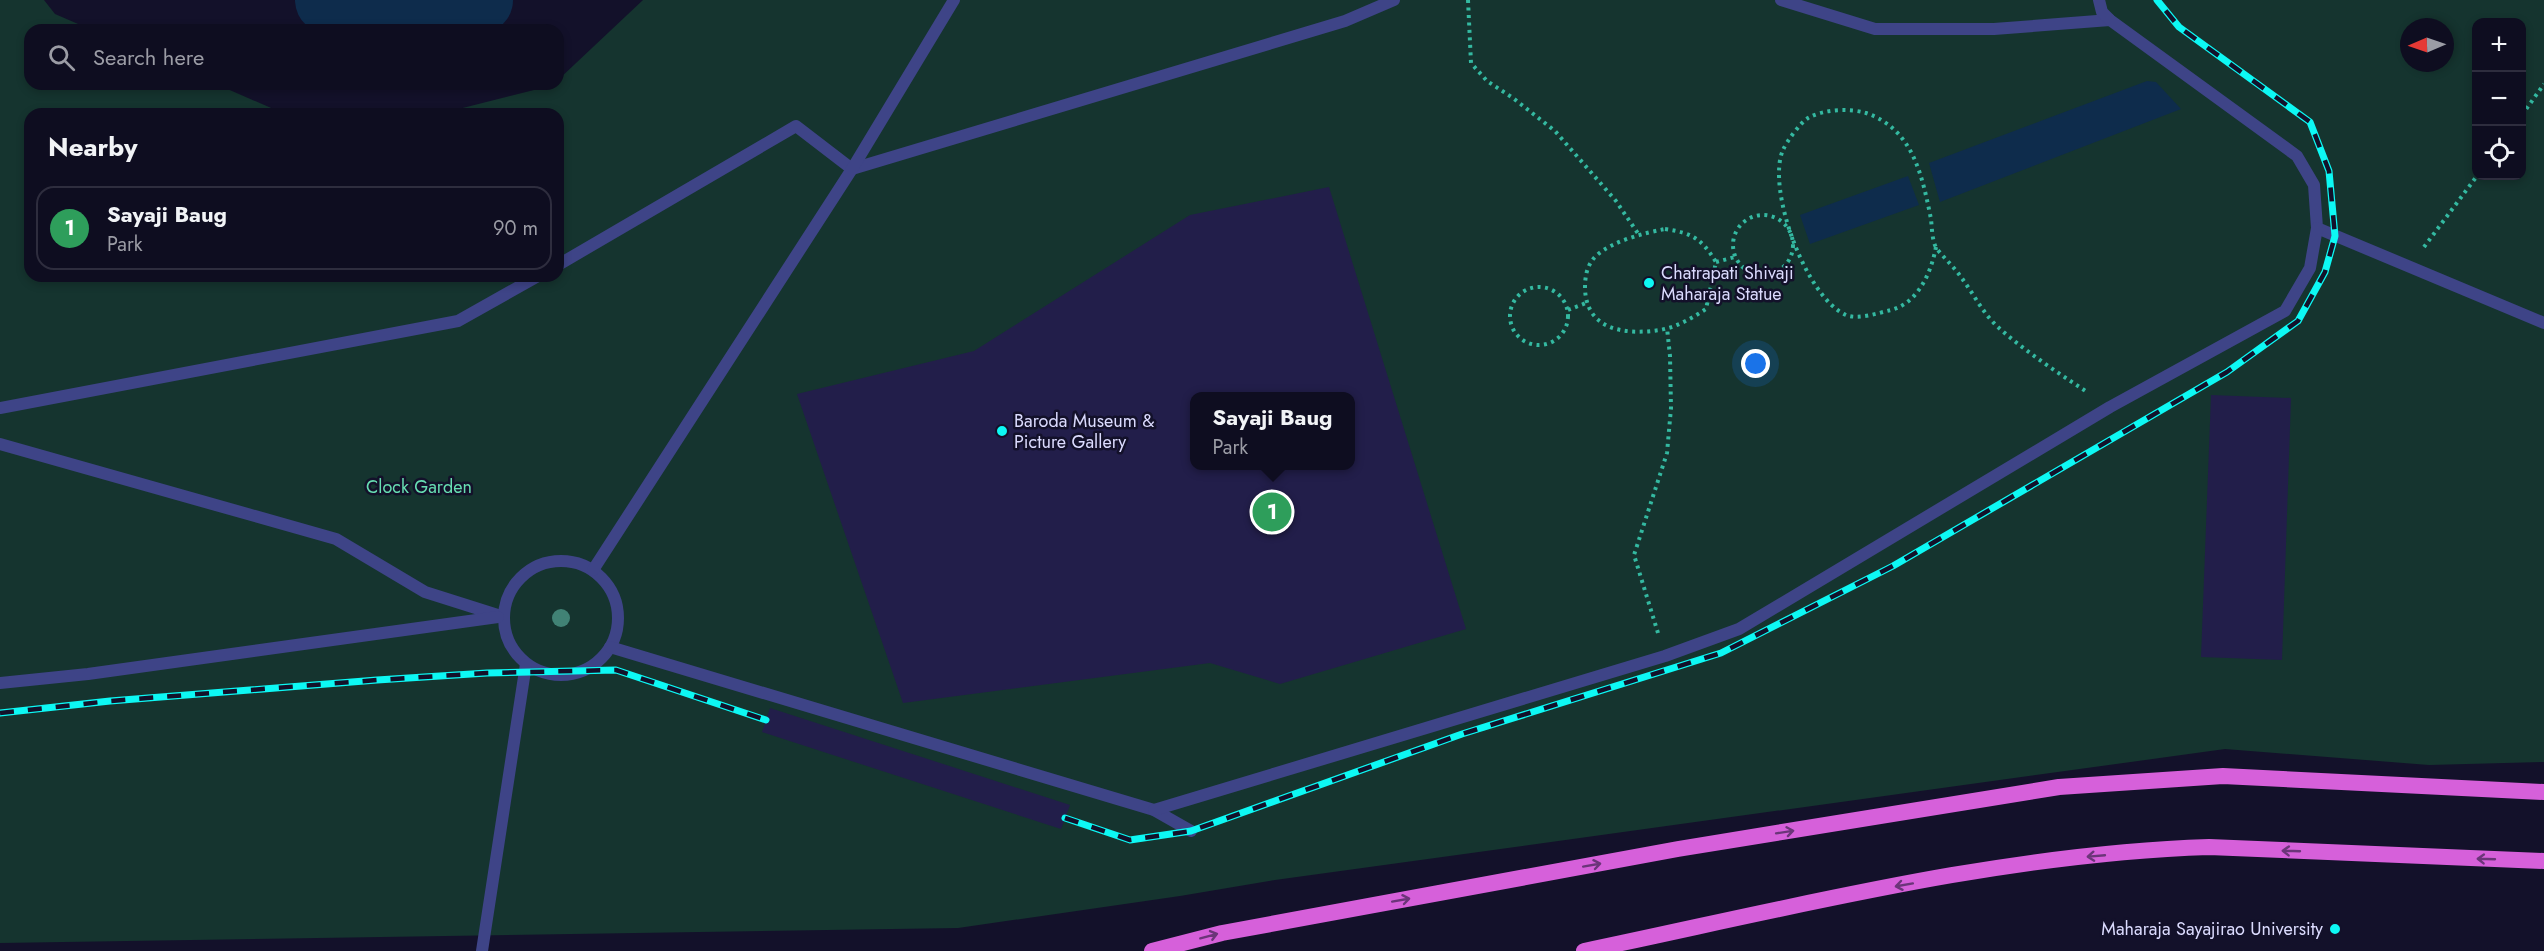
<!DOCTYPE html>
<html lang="en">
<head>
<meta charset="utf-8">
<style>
	:root { --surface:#0e0d20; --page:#171629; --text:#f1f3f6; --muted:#9b9ca5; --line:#2e2d3e; --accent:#1a73e8 }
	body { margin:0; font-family:Jost,sans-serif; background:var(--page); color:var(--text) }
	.controls { position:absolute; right:18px; top:18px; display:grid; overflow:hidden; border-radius:12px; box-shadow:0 3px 9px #0003 }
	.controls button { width:54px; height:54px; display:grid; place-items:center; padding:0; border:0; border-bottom:2px solid var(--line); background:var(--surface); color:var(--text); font:30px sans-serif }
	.compass { position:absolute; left:2400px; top:18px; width:54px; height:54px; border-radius:50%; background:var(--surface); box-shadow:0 3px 9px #0003; rotate:268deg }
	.you { position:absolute; left:1756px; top:364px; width:21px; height:21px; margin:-15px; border:4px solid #fff; border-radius:50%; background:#1a73e8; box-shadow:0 0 0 9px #1a73e833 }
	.badge { display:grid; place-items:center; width:39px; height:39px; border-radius:50%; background:var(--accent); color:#fff; font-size:20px; font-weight:700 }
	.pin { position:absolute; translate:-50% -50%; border:3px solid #fff; box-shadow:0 2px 6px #0006 }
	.popup { position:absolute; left:1190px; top:392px; width:165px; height:78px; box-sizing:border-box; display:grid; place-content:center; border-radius:12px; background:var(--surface); filter:drop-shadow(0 2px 4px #0005); font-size:20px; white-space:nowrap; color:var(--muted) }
	.popup b { font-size:22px; color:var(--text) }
	.popup::after { content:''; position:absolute; left:50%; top:100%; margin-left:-12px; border:12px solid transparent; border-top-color:var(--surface) }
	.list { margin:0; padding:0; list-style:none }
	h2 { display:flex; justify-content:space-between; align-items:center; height:78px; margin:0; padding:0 24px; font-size:26px }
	h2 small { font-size:20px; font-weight:400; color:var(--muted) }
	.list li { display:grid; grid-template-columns:39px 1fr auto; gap:18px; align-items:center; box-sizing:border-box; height:84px; margin:0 12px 12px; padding:0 12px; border:2px solid var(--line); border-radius:18px }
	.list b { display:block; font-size:22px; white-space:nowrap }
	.list p { margin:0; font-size:20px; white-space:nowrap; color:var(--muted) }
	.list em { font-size:20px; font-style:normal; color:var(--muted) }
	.icon { flex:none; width:33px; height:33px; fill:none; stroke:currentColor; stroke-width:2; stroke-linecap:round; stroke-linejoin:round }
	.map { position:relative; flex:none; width:2544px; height:951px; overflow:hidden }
	.search { position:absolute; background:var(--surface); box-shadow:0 3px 9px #0003; left:24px; top:24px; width:540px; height:66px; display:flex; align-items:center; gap:15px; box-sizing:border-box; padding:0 21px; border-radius:18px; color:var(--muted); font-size:22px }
	.panel { position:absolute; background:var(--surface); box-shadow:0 3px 9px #0003; left:24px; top:108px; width:540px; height:174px; border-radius:18px }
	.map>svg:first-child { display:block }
	.green { fill:#15342f; fill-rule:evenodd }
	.water { fill:#0e2c4c }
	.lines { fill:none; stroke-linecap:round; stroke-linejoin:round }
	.river { stroke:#0e2c4c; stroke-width:68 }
	.building { fill:#221e4a; fill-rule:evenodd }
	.path { stroke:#34b9a1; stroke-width:4; stroke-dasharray:3 4.5; stroke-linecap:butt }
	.service { stroke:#3e4487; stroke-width:12 }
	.trunk { stroke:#d660da; stroke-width:16 }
	.rail-casing { stroke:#0df8f4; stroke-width:7 }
	.rail { stroke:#13112a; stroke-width:4.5; stroke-dasharray:14; stroke-linecap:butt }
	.tree { fill:#418275 }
	.oneway { stroke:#6b3579 }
	.poi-dot { fill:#0df8f4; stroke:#13112a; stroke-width:2 }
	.labels { text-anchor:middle; stroke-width:5; stroke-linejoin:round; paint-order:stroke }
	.poi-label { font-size:18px; fill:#dbdbfe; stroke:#13112a; text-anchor:start }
	.park-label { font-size:18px; fill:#67deb2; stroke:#13112a }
</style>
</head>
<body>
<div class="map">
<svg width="2544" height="951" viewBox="0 0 2544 951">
	<rect width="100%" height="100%" fill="#13112a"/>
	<path class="green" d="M0 0H44L55 14 92 30H30V84H216L285 114H30V276H558V114H439L558 84V80L643 0H2544V762L2429 765 2225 749 1275 880 1180 896 958 928 0 943ZM2476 22H2522V176H2476ZM2409 27H2445V63H2409ZM1194 396H1350V466H1194Z"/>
	<g class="water">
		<path d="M2147 81 2156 82 2181 109 1940 202 1929 163Z"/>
		<path d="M1908 176 1919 205 1810 244 1800 215Z"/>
	</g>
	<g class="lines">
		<path class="river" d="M329 0 380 18 479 0"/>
	</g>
	<g class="building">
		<path d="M1329 187 1466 629 1280 684 1210 663 903 703 797 394 974 351 1190 215ZM1194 396H1350V466H1194Z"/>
		<path d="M2211 395 2291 398 2282 660 2201 657Z"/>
		<path d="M770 708 1070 805 1061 829 762 732Z"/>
	</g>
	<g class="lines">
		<g class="path">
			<path d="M1468 0 1471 63 1487 81 1513 98 1555 131 1616 201 1639 235"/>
			<path d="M2522 115 2544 84"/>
			<circle cx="1763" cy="245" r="30"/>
			<path d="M1665 229C1692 233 1701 238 1716 262L1706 309C1692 318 1677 327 1660 330 1626 335 1586 331 1585 288 1585 276 1587 264 1597 255 1613 241 1644 233 1665 229Z"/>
			<path d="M1936 247C1931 273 1918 303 1891 310 1878 313 1858 320 1846 315 1806 298 1766 188 1783 150 1787 141 1800 123 1808 118 1824 109 1849 108 1866 113 1913 129 1922 175 1931 219 1932 228 1932 242 1937 249 1945 259 1954 267 1961 277 1973 293 1984 315 1999 328 2026 352 2057 372 2087 392"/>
			<path d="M2424 247 2477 176"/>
			<path d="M1716 262 1735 257"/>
			<circle cx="1539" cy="316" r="29"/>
			<path d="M1568 310 1586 303"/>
			<path d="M1658 633 1634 555 1667 453 1671 408 1670 356 1667 328"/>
		</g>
		<g class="service">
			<path d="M1781 0 1875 29H1994L2110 20"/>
			<path d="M2099 0 2102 12 2110 20 2297 156 2314 185 2317 228 2544 323"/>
			<path d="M558 265 796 126 852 169 1345 21 1394 0"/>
			<path d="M0 408 458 321 538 276"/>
			<path d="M0 444 336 539 425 592 504 617"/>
			<circle cx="561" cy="618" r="57"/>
			<path d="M593 570 852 169 954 0"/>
			<path d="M610 647 1154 810 1191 831"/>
			<path d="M0 683 88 674 498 617"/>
			<path d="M1154 810 1665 656 1739 629 2110 407 2285 311 2310 268 2317 228"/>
			<path d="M482 951 526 664"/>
		</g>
		<g class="trunk">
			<path d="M1152 951 1222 933 1678 849 2059 787 2223 776 2544 792"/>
			<path d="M1584 951C1790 908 1998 854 2209 847L2544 861"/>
		</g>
		<defs>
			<g id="rail">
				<path d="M0 713 110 701 377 680 487 673 616 670 766 720"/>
				<path d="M1065 818 1130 840 1191 831 1462 734 1721 653 1893 566 2227 372 2298 321 2325 272 2335 236 2329 171 2310 122 2179 27 2157 0"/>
			</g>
		</defs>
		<use href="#rail" class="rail-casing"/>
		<use href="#rail" class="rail"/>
	</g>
	<circle class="tree" cx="561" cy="618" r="9"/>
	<defs><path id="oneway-shaft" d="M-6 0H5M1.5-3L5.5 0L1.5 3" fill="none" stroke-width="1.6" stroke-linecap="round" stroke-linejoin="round" transform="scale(1.5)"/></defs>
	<g class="oneway">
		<use href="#oneway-shaft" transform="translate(1785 832) rotate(-9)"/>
		<use href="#oneway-shaft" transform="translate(2291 851) rotate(-178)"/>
		<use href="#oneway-shaft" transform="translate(2096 856) rotate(175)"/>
		<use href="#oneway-shaft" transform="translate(2486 859) rotate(-178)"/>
		<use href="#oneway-shaft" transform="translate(1592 865) rotate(-10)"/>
		<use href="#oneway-shaft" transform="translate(1904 885) rotate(170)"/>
		<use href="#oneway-shaft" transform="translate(1401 900) rotate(-10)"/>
		<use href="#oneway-shaft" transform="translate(1209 936) rotate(-15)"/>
	</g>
	<g class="poi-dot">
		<circle cx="1649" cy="283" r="6"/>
		<circle cx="1002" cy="431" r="6"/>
		<circle cx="2335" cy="929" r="6"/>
	</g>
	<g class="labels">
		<g class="poi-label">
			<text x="1661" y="279">Chatrapati Shivaji<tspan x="1661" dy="21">Maharaja Statue</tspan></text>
			<text x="1014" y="427">Baroda Museum &amp;<tspan x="1014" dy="21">Picture Gallery</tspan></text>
			<text x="2323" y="935" text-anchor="end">Maharaja Sayajirao University</text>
		</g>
		<g class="park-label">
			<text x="419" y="493">Clock Garden</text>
		</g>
	</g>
</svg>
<div class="controls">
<button>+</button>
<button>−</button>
<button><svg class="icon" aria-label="locate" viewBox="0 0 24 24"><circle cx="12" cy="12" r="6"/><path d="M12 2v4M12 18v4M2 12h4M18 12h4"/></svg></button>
</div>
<svg class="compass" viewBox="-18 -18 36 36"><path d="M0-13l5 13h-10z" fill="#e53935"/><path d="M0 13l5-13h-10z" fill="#9b9ca5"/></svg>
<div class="you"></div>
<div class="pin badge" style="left:1272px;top:512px;background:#2e9e5b">1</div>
<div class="popup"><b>Sayaji Baug</b>Park</div>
<div class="search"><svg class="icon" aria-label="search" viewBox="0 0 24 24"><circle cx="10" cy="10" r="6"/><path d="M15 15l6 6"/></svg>Search here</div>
<section class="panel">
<h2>Nearby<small></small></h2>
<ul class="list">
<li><span class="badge" style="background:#2e9e5b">1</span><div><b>Sayaji Baug</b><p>Park</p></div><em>90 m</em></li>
</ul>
</section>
</div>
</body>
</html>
